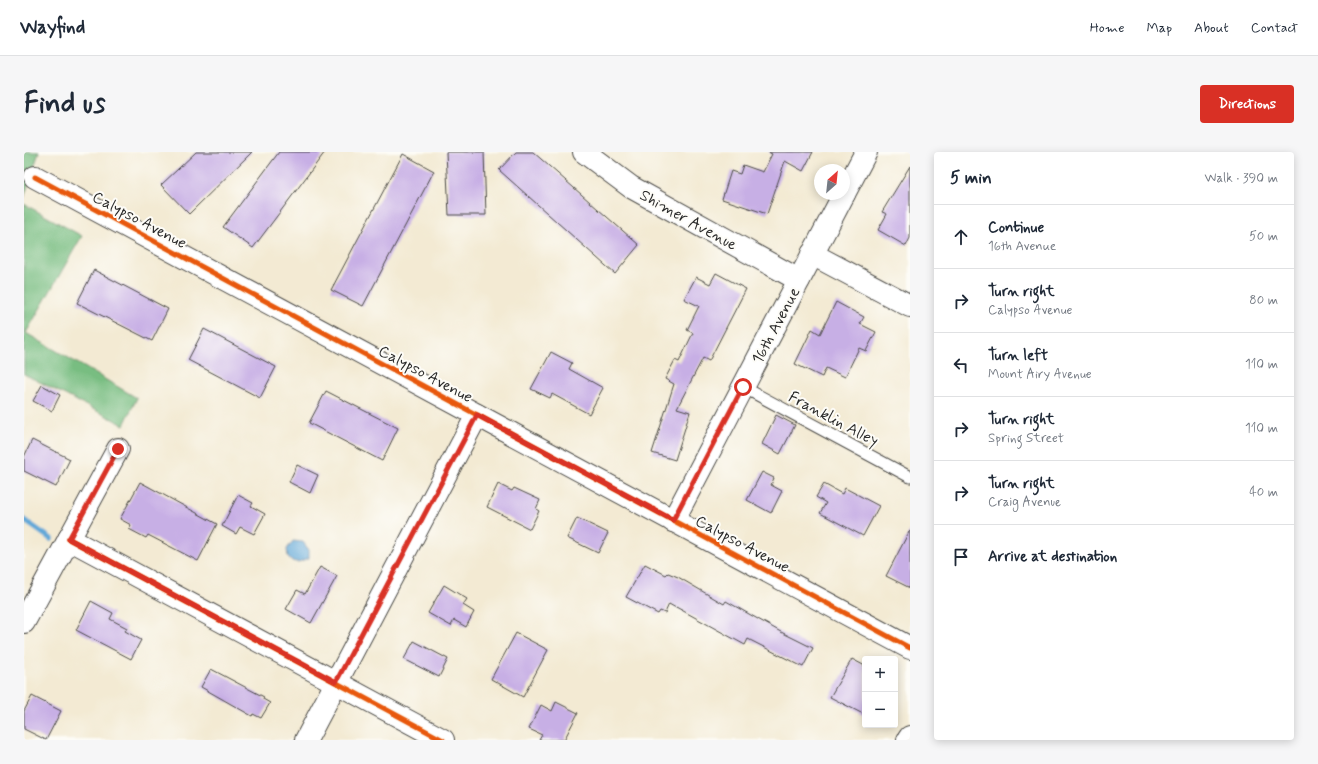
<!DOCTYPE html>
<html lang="en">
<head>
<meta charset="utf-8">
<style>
	:root { --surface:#fff; --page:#f6f6f7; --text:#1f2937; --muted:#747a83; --line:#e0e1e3; --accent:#d93025 }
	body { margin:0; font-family:Mynerve,sans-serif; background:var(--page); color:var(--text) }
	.controls { position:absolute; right:12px; bottom:12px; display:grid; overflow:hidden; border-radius:4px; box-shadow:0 2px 10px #0003 }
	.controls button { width:36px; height:36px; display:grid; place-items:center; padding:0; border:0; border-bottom:1px solid var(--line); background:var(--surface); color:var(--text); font:20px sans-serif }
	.compass { position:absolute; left:790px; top:12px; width:36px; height:36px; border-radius:50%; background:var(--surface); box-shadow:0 2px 10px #0003; rotate:27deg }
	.stop { position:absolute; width:12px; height:12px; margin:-9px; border:3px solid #d93025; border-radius:50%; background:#fff }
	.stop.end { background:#d93025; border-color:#fff; box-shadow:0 1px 4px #0008 }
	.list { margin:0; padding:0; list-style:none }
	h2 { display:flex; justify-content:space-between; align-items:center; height:52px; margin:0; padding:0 16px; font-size:17px }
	h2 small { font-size:13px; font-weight:400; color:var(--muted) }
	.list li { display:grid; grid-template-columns:26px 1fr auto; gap:12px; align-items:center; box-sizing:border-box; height:64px; padding:0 16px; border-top:1px solid var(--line) }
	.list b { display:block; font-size:15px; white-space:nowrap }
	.list p { margin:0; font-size:13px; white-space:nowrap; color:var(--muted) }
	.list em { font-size:13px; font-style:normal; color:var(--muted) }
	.icon { flex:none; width:22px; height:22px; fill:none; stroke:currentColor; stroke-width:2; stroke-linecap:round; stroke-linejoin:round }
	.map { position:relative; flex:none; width:886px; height:588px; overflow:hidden; border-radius:4px }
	header { display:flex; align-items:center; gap:24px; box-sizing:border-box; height:56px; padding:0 20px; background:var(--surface); border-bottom:1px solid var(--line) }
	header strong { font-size:19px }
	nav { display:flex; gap:22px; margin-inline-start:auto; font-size:14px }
	.intro { display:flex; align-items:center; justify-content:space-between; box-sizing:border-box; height:96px; padding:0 24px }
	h1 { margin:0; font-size:28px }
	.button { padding:10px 18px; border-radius:4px; background:var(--accent); color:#fff; font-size:14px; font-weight:700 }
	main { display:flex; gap:24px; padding:0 24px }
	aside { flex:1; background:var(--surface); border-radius:4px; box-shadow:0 2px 10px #0003 }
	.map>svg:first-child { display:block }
	.forest { fill:#78bd81; stroke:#527456 }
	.water { fill:#62a8d8; stroke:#466a82 }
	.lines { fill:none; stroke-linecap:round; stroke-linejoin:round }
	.stream { stroke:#62a8d8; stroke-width:5.5 }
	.building { fill:#c7afe5 }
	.service-casing { stroke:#494844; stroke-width:13 }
	.minor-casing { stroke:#494844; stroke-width:24 }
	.service { stroke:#fff; stroke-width:11 }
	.minor { stroke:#fff; stroke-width:22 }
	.cycleway-casing { stroke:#fdfcf7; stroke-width:8 }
	.cycleway { stroke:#e8590c; stroke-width:5 }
	.route { stroke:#d93025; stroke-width:5 }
	.labels { text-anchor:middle; stroke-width:4; stroke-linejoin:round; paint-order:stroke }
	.street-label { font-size:16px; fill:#2b2b2b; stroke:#fdfcf7 }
</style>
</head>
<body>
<header>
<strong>Wayfind</strong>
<nav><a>Home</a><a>Map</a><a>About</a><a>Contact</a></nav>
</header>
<div class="intro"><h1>Find us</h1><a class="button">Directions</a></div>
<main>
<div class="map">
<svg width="886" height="588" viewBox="0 0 886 588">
	<rect width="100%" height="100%" fill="#fdfcf7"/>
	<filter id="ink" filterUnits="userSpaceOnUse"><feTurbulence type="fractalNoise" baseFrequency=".025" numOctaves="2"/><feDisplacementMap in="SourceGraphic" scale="8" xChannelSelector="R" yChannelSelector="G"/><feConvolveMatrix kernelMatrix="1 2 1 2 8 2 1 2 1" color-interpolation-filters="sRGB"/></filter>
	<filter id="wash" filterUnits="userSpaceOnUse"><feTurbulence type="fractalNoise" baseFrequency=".012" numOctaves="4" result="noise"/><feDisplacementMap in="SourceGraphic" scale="16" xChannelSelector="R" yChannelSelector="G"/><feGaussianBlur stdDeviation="0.9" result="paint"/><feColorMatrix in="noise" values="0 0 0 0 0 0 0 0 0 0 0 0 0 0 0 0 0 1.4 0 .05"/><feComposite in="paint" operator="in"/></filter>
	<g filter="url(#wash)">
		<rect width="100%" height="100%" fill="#f3ead3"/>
		<g class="forest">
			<path d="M0 0H15L0 46Z"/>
			<path d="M0 52 58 84 2 181 113 246 100 273 0 222Z"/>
		</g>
		<path class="water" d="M269 389 279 390 285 398V406C277 408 273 414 264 406L263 397Z"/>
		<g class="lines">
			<path class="stream" d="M0 368 27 387"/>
		</g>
		<g id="blocks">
			<g class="building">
				<path d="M172 0H228L165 62 137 33Z"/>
				<path d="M255 0H301L229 96 199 75Z"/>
				<path d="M422 0H460L462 63H425Z"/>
				<path d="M492 0H509L615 93 591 122 475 18Z"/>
				<path d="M744 0H789L779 19 761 9 743 62 698 47 707 19 716 22 719 13 739 20 748 2Z"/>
				<path d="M379 2 410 19 339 154 307 138Z"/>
				<path d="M886 14V86L882 94 854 78 863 62 858 60Z"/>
				<path d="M70 118 144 157 128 189 53 151Z"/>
				<path d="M692 121 722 137 685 209 679 206 653 256 666 260 651 308 628 301 650 232 641 227 651 208 655 210 669 181 663 178 675 154 660 147 672 125 686 132Z"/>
				<path d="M812 150 840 165 836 172 852 180 842 199 835 196 821 225 802 216 798 225 771 212 788 177 796 182Z"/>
				<path d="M180 177 252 215 236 246 164 208Z"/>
				<path d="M527 200 548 211 545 217 579 236 565 262 528 242 526 246 507 237Z"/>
				<path d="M18 233 36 243 28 259 9 249Z"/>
				<path d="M302 239 374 276 358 309 285 271Z"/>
				<path d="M752 263 771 273 756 302 738 292Z"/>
				<path d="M8 288 46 307 32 335 0 319V305Z"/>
				<path d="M273 313 294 323 286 341 265 330Z"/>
				<path d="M738 320 750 326 747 333 758 339 747 361 723 348Z"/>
				<path d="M116 330 193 372 174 409 124 383 122 386 105 377 107 373 96 367Z"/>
				<path d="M474 332 488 339 490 336 516 348 512 357 515 359 506 377 463 355Z"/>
				<path d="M800 332 818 342 821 336 855 354 839 384 796 361 802 351 792 345Z"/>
				<path d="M214 343 229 351 227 354 241 362 230 382 216 375 212 382 198 374Z"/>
				<path d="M553 366 584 381 574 401 543 386Z"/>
				<path d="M886 378V436L862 424Z"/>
				<path d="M621 412 642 423 644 421 654 425 700 452 702 449 755 479 789 496 779 515 724 487 721 493 652 455V456L645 452 641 461 636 459 634 462 602 445Z"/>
				<path d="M296 415 313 424 287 471 262 457 273 438 281 442Z"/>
				<path d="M420 433 443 447 439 453 450 460 442 475 430 468 427 474 404 461Z"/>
				<path d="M67 449 89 461 86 467 103 476 101 479 117 488 107 507 52 478Z"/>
				<path d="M492 481 524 498 499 545 467 527Z"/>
				<path d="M390 489 424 507 415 525 380 507Z"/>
				<path d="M828 507 841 514V563L806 545Z"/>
				<path d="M187 517 240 545 239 547 246 551 237 566 229 562 228 564 177 535Z"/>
				<path d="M8 544 37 559 22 588 0 577V559Z"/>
				<path d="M532 550 554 561 540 588H515L518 583 505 577 517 553 528 559Z"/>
			</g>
		</g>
	</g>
	<g filter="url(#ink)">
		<use href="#blocks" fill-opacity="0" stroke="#494844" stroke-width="1"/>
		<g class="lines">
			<defs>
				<path id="service" d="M719 235 886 325"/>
				<g id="minor">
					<path d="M560 0 607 35 775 128"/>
					<path d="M11 25 886 496"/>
					<path d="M820 42 842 0"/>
					<path d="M788 102 886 154"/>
					<path d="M649 369 820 42"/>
					<path d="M45 387 419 588"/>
					<path d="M0 470 94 297"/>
					<path d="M282 588 453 263"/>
					<path d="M884 588 886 585"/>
				</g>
			</defs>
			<use href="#service" class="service-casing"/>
			<use href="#minor" class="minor-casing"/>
			<use href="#service" class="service"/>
			<use href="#minor" class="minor"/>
			<defs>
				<g id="cycleway">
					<path d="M11 25 886 496"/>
					<path d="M45 387 419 588"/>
				</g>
			</defs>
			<use href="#cycleway" class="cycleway-casing"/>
			<use href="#cycleway" class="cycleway"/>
		</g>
	</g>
	<g class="lines" filter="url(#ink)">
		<path class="route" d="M94 297 45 387 312 530 453 263 649 368 719 235"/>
	</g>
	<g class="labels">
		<g class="street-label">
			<text transform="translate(116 67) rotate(28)" y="6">Calypso Avenue</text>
			<text transform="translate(665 67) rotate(29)" y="6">Shimer Avenue</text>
			<text transform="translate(751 173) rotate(-62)" y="6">16th Avenue</text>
			<text transform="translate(402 221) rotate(28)" y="6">Calypso Avenue</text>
			<text transform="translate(810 266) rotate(28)" y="6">Franklin Alley</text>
			<text transform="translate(719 391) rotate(28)" y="6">Calypso Avenue</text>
		</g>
	</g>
</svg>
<div class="controls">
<button>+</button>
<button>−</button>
</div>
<svg class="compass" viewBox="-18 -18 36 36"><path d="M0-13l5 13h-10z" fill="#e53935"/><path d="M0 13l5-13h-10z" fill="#747a83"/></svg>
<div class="stop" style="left:719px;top:235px"></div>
<div class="stop end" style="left:94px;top:297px"></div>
</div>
<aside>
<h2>5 min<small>Walk · 390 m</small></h2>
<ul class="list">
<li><svg class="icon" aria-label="ahead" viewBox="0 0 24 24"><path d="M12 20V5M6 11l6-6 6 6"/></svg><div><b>Continue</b><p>16th Avenue</p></div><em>50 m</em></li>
<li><svg class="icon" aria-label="right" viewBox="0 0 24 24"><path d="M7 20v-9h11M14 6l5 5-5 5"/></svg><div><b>Turn right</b><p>Calypso Avenue</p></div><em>80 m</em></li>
<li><svg class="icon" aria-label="left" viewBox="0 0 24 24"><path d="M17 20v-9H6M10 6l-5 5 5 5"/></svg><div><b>Turn left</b><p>Mount Airy Avenue</p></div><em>110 m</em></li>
<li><svg class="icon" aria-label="right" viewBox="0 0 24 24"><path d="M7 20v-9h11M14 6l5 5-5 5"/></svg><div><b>Turn right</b><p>Spring Street</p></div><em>110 m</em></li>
<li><svg class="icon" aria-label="right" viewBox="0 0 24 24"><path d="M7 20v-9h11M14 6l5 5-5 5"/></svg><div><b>Turn right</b><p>Craig Avenue</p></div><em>40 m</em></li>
<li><svg class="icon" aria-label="arrive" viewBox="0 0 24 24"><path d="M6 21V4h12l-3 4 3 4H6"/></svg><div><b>Arrive at destination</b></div></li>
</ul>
</aside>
</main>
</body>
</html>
